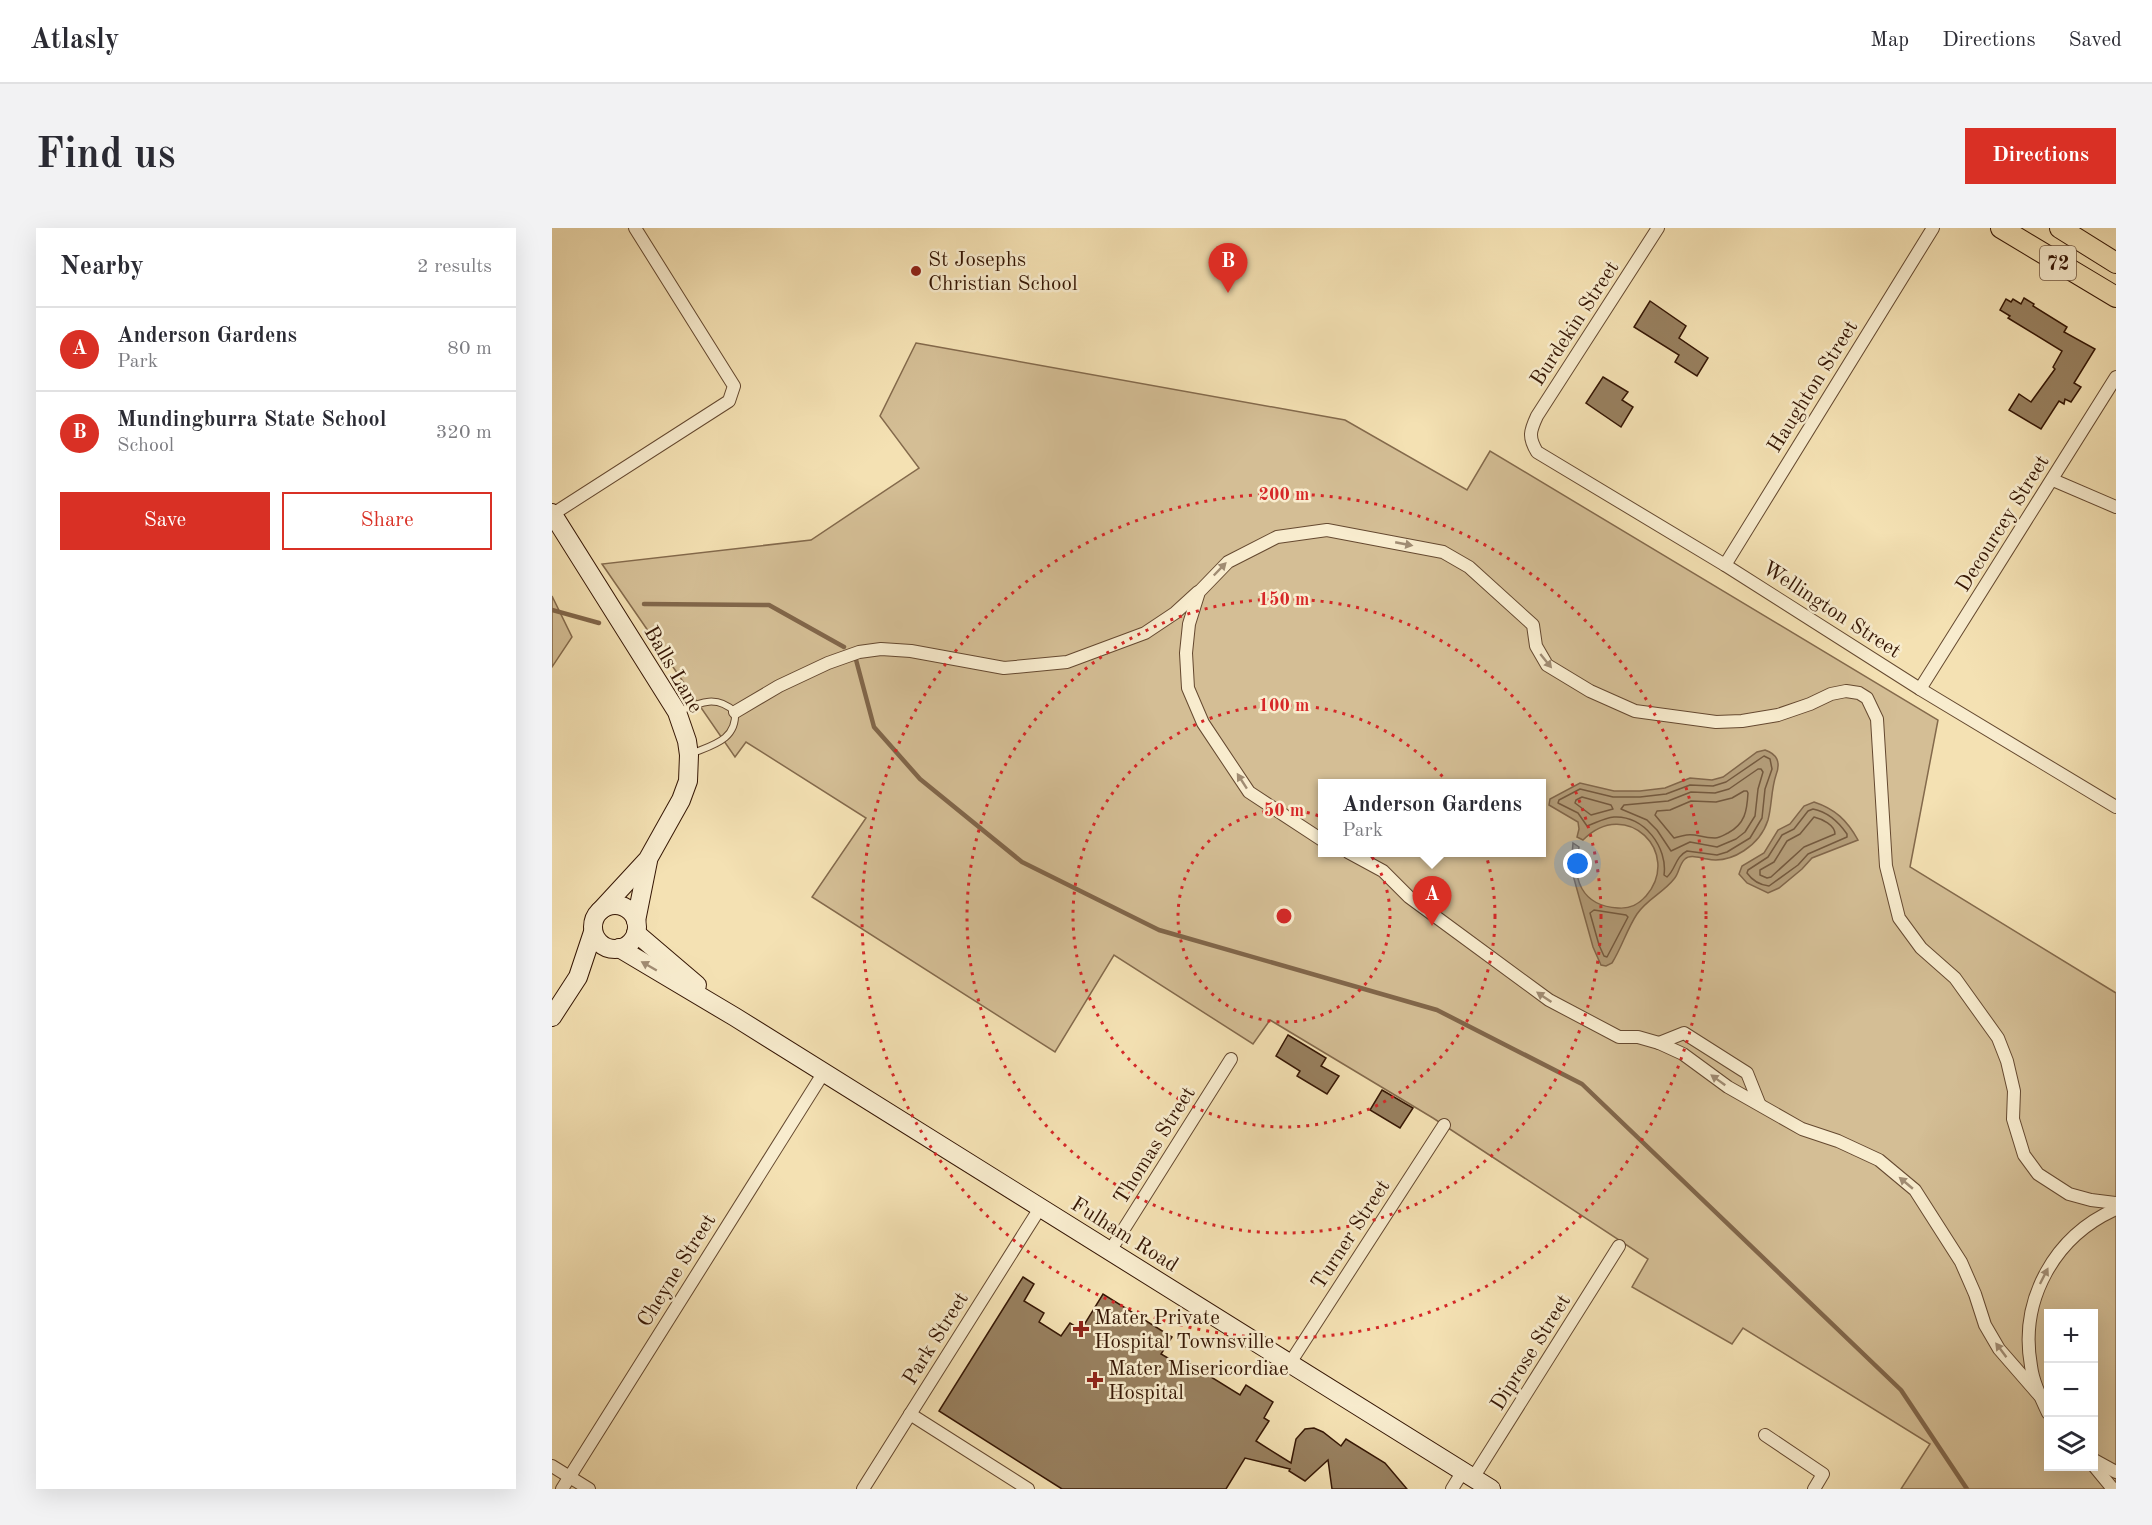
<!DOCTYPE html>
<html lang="en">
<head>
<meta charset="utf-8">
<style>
	:root { --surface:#fff; --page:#f2f2f3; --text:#2b2b33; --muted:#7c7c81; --line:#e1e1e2; --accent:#d93025 }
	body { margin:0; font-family:"Old Standard TT",serif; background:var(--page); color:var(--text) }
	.controls { position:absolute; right:18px; bottom:18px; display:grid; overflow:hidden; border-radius:0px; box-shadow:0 6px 24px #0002 }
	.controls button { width:54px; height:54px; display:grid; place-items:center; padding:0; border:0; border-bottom:2px solid var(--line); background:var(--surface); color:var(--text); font:30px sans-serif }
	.you { position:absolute; left:1026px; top:636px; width:21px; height:21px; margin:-15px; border:4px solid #fff; border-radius:50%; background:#1a73e8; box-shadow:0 0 0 9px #1a73e833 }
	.badge { display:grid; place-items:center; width:39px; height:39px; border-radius:50%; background:var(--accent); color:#fff; font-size:20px; font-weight:700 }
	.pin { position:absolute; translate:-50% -50px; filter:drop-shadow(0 2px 3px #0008) }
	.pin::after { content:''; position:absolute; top:32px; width:21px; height:18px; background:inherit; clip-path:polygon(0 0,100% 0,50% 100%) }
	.popup { position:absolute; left:766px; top:551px; width:228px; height:78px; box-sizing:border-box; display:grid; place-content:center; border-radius:0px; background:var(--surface); filter:drop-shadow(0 2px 4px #0005); font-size:20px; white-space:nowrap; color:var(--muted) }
	.popup b { font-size:22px; color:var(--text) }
	.popup::after { content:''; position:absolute; left:50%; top:100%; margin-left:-12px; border:12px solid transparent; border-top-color:var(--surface) }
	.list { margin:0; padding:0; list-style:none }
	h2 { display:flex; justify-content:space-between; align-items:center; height:78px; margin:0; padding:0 24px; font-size:26px }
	h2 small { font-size:20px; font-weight:400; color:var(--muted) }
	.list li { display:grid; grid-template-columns:39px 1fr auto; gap:18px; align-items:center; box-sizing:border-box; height:84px; padding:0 24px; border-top:2px solid var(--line) }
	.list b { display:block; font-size:22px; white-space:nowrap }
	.list p { margin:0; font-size:20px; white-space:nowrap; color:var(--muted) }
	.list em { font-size:20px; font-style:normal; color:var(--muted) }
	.actions { display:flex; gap:12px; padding:18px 24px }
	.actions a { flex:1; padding:14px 0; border:2px solid var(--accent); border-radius:0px; text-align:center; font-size:21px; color:var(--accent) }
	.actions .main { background:var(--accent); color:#fff }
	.icon { flex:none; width:33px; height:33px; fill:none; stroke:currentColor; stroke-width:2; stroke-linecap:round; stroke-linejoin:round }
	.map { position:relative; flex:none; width:1564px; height:1261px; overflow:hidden; border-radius:0px }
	header { display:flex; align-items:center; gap:36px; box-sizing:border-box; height:84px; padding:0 30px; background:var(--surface); border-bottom:2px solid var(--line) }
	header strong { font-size:28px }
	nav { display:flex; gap:33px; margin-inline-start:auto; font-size:21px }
	.intro { display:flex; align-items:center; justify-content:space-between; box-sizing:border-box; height:144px; padding:0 36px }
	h1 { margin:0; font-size:42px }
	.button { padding:15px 27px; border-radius:0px; background:var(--accent); color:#fff; font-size:21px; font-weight:700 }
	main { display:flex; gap:36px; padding:0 36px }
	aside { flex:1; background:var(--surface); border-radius:0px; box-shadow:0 6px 24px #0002 }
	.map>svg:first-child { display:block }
	.green { fill:#d4be95; stroke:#846a4c; stroke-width:1.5; fill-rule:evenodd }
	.water { fill:#b39c78; stroke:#81664a; stroke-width:1.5 }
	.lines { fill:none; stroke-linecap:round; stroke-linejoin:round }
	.shore { stroke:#74593e; stroke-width:1.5 }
	.stream { stroke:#81664a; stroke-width:4.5 }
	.building { fill:#98805f; stroke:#351604; stroke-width:1.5 }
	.lane-casing { stroke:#654930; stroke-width:8 }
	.street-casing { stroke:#654930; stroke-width:14 }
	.secondary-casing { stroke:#351604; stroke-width:20 }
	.primary-casing { stroke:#351604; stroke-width:22 }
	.lane { stroke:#f8ecce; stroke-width:6 }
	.street { stroke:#f8ecce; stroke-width:12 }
	.secondary { stroke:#f8ecce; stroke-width:18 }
	.primary { stroke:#f4e1b3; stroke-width:20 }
	.oneway { fill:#a08c73 }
	.ring { fill:none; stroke:#d62828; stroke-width:3; stroke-dasharray:3 6 }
	.poi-dot { fill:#8f2418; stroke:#f8ecce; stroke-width:2 }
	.labels { text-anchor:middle; stroke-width:5; stroke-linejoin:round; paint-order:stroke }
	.shield { fill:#f8ecce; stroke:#705641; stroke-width:1.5 }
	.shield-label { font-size:20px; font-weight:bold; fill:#351604 }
	.poi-label { font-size:21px; fill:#351604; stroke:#f8ecce; text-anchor:start }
	.street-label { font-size:21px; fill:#351604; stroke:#f8ecce }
	.centre { fill:#d62828; stroke:#f8ecce; stroke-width:3 }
	.ring-label { font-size:18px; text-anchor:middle; font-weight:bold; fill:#d62828; stroke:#f8ecce; stroke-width:5; stroke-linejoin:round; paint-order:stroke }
</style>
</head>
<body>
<header>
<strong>Atlasly</strong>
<nav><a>Map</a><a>Directions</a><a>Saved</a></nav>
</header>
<div class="intro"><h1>Find us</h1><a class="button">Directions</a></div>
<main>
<aside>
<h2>Nearby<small>2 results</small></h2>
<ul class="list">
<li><span class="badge">A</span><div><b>Anderson Gardens</b><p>Park</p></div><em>80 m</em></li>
<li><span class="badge">B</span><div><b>Mundingburra State School</b><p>School</p></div><em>320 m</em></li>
</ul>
<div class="actions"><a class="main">Save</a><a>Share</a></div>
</aside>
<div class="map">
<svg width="1564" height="1261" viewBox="0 0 1564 1261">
	<rect width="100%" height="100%" fill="#f4e1b3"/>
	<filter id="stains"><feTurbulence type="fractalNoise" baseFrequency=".00333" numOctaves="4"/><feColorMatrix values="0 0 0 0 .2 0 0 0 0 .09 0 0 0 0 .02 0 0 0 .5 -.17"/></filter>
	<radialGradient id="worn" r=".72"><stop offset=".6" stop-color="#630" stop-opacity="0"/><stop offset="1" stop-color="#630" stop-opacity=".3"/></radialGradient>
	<g class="green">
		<path d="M364 115 793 192 915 262 938 223 1386 492 1358 639 1564 765V1261H1349L1378 1216 1191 1100 1180 1116 1080 1059 1096 1031 881 890 718 792 701 816 562 727 503 824 260 669 314 590 194 514 183 529 50 336 259 312 367 240 328 188ZM770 556H990V624H770ZM1496 1086H1542V1238H1496Z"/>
		<path d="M0 368 20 409 0 439Z"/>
	</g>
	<g class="water">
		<path d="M1213 522C1225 526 1229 534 1224 547 1219 562 1220 577 1216 592 1208 617 1180 636 1155 631 1148 630 1138 626 1133 631 1127 636 1127 646 1122 651 1111 665 1095 671 1085 686 1075 701 1070 719 1060 735L1054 738 1049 737 1041 719 1019 640 1021 615 1027 619C1019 651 1030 678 1066 680 1078 681 1086 677 1094 668 1131 625 1074 568 1031 612L1025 609 1027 601 1026 594 997 577 998 571 1028 555 1062 563H1088L1113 560 1138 550 1160 552 1171 549 1205 524Z"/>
		<path d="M1262 574C1283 581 1295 592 1306 612L1260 630 1250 641 1227 660 1216 665 1195 655 1187 646 1190 638 1212 625 1226 602 1238 596 1252 578Z"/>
	</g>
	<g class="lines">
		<g class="shore">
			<path d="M1212 528 1218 531 1220 541 1213 561 1210 590 1198 610 1175 624 1165 627 1135 623C1123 629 1124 641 1115 649L1112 647C1116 620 1092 587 1062 589 1052 590 1044 595 1035 598L1026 585 1006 575 1007 572 1028 561 1061 569H1088L1114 566 1138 557 1161 558 1174 554Z"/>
			<path d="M1206 541H1209L1211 544 1206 561 1203 588 1193 604 1184 611 1165 619 1138 614 1119 623 1105 602 1095 592 1069 581 1072 577 1116 573 1139 564 1163 565 1177 561Z"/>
			<path d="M1192 563H1195L1196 565C1195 583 1193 596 1176 605 1172 607 1168 610 1163 610 1143 609 1144 603 1122 610L1103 587 1105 583 1118 582 1139 573 1164 574 1180 570Z"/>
			<path d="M1030 569 1059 577 1061 581 1039 587 1023 575 1024 572Z"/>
			<path d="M1261 581C1276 584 1286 593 1295 606V609L1256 626 1246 637 1217 658C1208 657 1200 652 1195 645L1196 642 1216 629 1230 607 1242 601 1256 583Z"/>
			<path d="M1262 589C1270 591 1283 597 1283 606L1252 619 1219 649 1215 650 1208 647V642L1222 634 1235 613 1248 606Z"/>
			<path d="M1042 682 1074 687 1076 689 1055 729 1052 728 1047 717 1038 685Z"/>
		</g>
		<g class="stream">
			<path d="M92 376 217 377 292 419"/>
			<path d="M0 382 47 395"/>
			<path d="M303 428 322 499 368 551 470 634 607 702 885 782 1030 856 1349 1162 1415 1261"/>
		</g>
	</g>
	<g class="building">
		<path d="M1472 70 1482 76 1481 78 1515 99 1512 104 1543 121 1522 155 1529 159 1519 174 1513 171 1512 176 1507 173 1489 201 1457 182 1467 166 1479 174 1503 141 1501 139 1510 123 1456 90 1458 88 1448 82 1454 71 1459 74 1461 71 1469 76Z"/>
		<path d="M1098 73 1134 98 1127 110 1156 130 1145 148 1123 134 1127 127 1082 99Z"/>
		<path d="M1051 149 1076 164 1070 172 1081 179 1069 199 1034 175Z"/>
		<path d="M736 807 774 830 769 838 787 848 775 866 745 848 748 843 724 828Z"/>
		<path d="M830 862 861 880 848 900 818 882Z"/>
		<path d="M471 1049 482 1056 472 1073 492 1085 487 1094 509 1108 518 1095 529 1102 551 1066 620 1109 609 1126 631 1139 635 1134 688 1167 694 1157 721 1174 712 1190 717 1193 704 1213 739 1235 744 1211 753 1201 762 1200 771 1204 789 1218 794 1211 833 1235 855 1261H780L776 1232 753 1253 737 1243 738 1241 693 1230 674 1261H510L387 1183Z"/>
	</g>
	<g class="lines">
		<defs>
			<path id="lane" d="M126 484C147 475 164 466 183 484 185 512 160 517 139 526"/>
			<g id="street">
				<path d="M1106 0 985 188C978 203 976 209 985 224L1173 337 1368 461 1564 579"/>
				<path d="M1501 252 1564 279"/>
				<path d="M1 286 177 173 182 158 83 0"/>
				<path d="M1173 337 1381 0"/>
				<path d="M1368 461 1564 149"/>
				<path d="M183 484 227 458 276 435 307 424 329 421 359 423 452 440 515 434 593 405 623 385 646 364"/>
				<path d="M770 612 697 564 651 495 636 460 634 425 637 396 647 364 676 334 725 309 775 302 891 324 917 339 981 397 984 418 995 437 1038 463 1083 483 1164 494 1190 493 1226 487 1258 476 1279 466 1294 463 1307 465 1315 470 1325 491 1334 638 1347 690 1369 720 1403 750 1446 810 1455 833 1462 863 1461 891 1472 927 1486 946 1517 966 1539 972 1564 975"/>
				<path d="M796 624 831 643 857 669 997 772 1067 809H1086L1107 815 1131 826 1176 859 1250 901 1286 913 1327 932 1363 962 1409 1034 1423 1066 1433 1097 1447 1121 1487 1167"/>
				<path d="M1107 815 1132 805 1195 845 1207 875"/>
				<path d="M558 1023 679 831"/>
				<path d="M738 1135 892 897"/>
				<path d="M1496 1185C1489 1170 1481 1154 1479 1138 1467 1071 1503 1008 1564 981"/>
				<path d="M358 1186 476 1261"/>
				<path d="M1213 1207 1271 1246 1262 1261"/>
				<path d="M1542 1232 1564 1244"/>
				<path d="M0 1238 37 1261"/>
				<path d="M1542 1238 1561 1261"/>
				<path d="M921 1250 1067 1018"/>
				<path d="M10 1261 272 844"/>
				<path d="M311 1261 488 980"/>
				<path d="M900 1261 911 1243"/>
			</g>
			<g id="secondary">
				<path d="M0 285 125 484 135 513 137 527 136 553 129 572 96 631 48 683"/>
				<circle cx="63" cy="699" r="22"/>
				<path d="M84 693 96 633"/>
				<path d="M84 705 145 757"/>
				<path d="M67 720 183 789 939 1261"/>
				<path d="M0 789 26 749 41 704"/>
			</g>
			<g id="primary">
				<path d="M1449 0 1564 69"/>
				<path d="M1508 0 1564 35"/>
			</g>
		</defs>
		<use href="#lane" class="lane-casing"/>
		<use href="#street" class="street-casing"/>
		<use href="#secondary" class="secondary-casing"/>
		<use href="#primary" class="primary-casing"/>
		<use href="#lane" class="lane"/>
		<use href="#street" class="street"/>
		<use href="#secondary" class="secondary"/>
		<use href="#primary" class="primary"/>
	</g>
	<defs><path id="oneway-solid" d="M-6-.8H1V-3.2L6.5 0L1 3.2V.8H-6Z" transform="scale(1.5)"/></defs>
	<g class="oneway">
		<use href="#oneway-solid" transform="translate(852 316) rotate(11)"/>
		<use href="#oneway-solid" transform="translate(668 341) rotate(-46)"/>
		<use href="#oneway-solid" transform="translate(994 433) rotate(51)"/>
		<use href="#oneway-solid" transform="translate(690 553) rotate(-123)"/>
		<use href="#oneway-solid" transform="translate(97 738) rotate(-150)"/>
		<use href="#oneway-solid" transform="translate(992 769) rotate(-146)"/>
		<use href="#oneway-solid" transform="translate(1166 852) rotate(-144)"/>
		<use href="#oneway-solid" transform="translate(1354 955) rotate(-140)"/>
		<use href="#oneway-solid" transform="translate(1492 1048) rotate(-63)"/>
		<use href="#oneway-solid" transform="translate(1449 1122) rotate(-127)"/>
	</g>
	<g class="ring">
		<circle cx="732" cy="688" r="106"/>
		<circle cx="732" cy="688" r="211"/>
		<circle cx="732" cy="688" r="317"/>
		<circle cx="732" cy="688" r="422"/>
	</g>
	<g class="poi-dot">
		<circle cx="364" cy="43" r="6"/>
		<path d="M526 1092h6v6h6v6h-6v6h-6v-6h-6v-6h6z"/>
		<path d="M540 1143h6v6h6v6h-6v6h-6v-6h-6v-6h6z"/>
	</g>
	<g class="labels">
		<rect class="shield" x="1488" y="18" width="36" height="34" rx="4.5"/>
		<g class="shield-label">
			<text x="1506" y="42">72</text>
		</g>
		<g class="poi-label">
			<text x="376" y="38">St Josephs<tspan x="376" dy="24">Christian School</tspan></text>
			<text x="542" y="1096">Mater Private<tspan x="542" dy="24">Hospital Townsville</tspan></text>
			<text x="556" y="1147">Mater Misericordiae<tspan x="556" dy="24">Hospital</tspan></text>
		</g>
		<g class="street-label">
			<text transform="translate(1022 95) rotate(-57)" y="7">Burdekin Street</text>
			<text transform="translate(1260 158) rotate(-58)" y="7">Haughton Street</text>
			<text transform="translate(1450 295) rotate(-58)" y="7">Decourcey Street</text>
			<text transform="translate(1280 381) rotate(33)" y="7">Wellington Street</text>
			<text transform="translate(122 441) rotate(60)" y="7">Balls Lane</text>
			<text transform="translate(602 917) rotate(-58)" y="7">Thomas Street</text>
			<text transform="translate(573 1006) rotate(32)" y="7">Fulham Road</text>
			<text transform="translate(798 1006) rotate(-57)" y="7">Turner Street</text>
			<text transform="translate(124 1042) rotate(-58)" y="7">Cheyne Street</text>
			<text transform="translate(383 1110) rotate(-58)" y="7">Park Street</text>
			<text transform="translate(978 1124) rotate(-58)" y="7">Diprose Street</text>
		</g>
	</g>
	<circle cx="732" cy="688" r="9" class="centre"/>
	<g class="ring-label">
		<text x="732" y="272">200 m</text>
		<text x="732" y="377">150 m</text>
		<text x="732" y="483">100 m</text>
		<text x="732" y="588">50 m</text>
	</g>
	<rect width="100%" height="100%" filter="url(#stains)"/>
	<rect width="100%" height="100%" fill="url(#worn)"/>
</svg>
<div class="controls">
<button>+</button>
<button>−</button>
<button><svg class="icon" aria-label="layers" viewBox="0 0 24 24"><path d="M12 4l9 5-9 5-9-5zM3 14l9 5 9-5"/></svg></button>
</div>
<div class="you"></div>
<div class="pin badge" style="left:880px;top:698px">A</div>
<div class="popup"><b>Anderson Gardens</b>Park</div>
<div class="pin badge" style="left:676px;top:65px">B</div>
</div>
</main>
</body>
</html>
